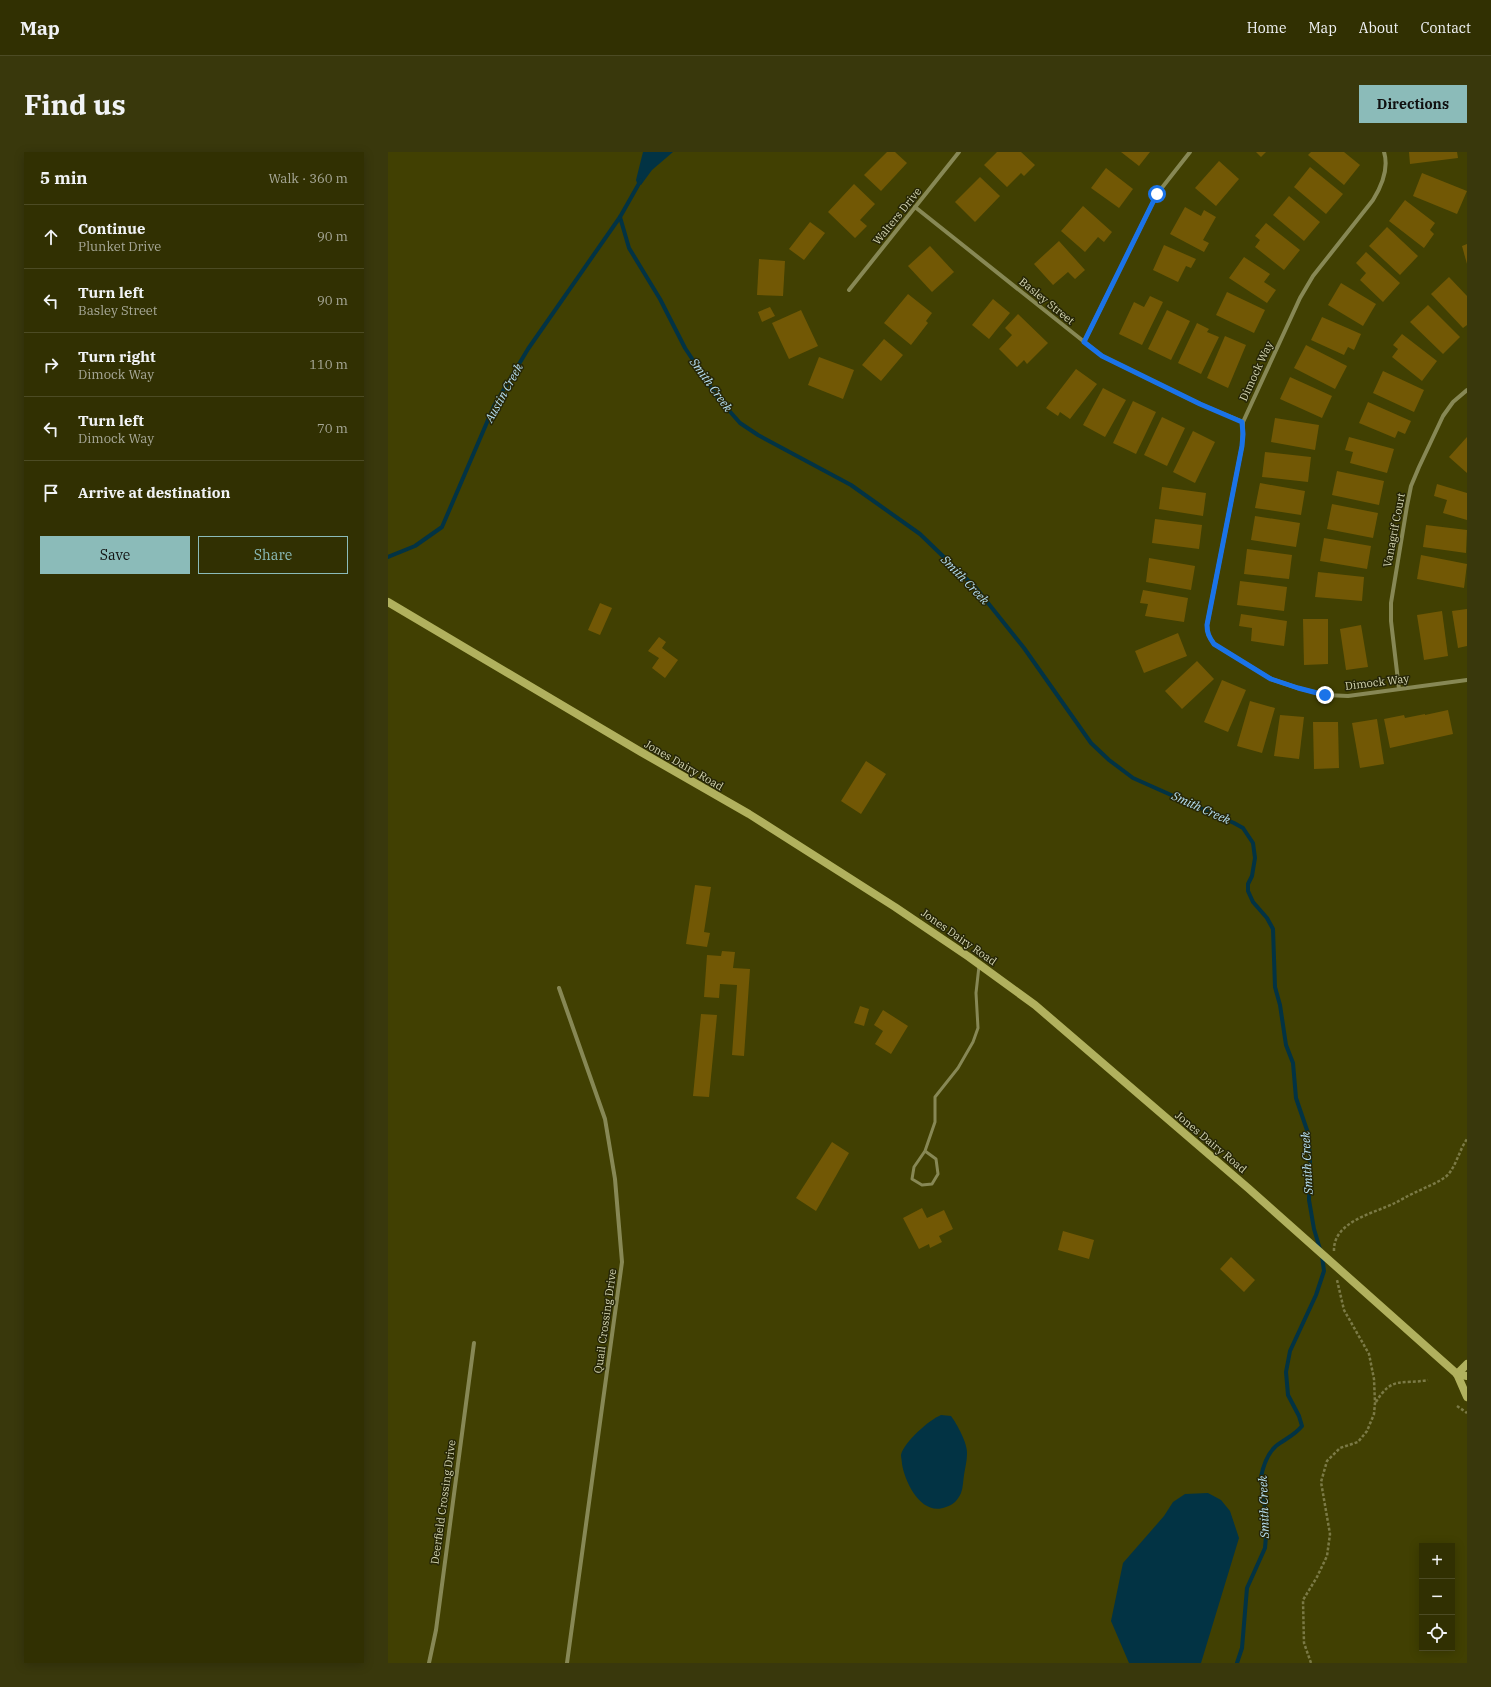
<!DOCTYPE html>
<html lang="en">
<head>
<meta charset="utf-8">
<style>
	:root { --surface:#313002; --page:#39380c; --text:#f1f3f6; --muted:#a8a999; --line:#4c4b24; --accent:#8bbbb9 }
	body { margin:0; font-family:"IBM Plex Serif",serif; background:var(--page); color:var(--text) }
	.controls { position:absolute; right:12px; bottom:12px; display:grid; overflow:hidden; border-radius:0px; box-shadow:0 2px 10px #0003 }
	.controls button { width:36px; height:36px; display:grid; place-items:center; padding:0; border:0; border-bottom:1px solid var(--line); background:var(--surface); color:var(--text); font:20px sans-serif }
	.stop { position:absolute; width:12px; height:12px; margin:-9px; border:3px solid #1a73e8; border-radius:50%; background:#fff }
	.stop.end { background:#1a73e8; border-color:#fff; box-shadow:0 1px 4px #0008 }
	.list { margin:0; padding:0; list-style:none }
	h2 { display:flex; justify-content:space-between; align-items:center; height:52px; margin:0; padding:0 16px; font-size:17px }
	h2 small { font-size:13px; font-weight:400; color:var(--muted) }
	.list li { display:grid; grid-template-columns:26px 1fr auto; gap:12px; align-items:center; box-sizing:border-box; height:64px; padding:0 16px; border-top:1px solid var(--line) }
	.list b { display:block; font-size:15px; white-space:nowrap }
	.list p { margin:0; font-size:13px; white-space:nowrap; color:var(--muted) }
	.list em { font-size:13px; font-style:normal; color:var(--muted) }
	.actions { display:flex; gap:8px; padding:12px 16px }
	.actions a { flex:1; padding:9px 0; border:1px solid var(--accent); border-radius:0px; text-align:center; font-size:14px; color:var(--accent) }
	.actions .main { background:var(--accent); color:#111 }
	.icon { flex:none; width:22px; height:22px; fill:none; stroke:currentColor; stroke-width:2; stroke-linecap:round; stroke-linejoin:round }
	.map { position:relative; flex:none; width:1079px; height:1511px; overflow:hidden; border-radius:0px }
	header { display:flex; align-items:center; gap:24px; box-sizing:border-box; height:56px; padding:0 20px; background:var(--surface); border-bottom:1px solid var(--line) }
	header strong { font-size:19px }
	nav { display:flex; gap:22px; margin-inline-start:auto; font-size:14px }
	.intro { display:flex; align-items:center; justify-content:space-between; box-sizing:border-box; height:96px; padding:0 24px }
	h1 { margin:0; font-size:28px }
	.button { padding:10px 18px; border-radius:0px; background:var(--accent); color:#111; font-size:14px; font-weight:700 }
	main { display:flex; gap:24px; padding:0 24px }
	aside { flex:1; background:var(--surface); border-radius:0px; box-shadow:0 2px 10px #0003 }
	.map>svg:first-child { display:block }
	.water { fill:#023344 }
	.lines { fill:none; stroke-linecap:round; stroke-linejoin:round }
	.stream { stroke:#023344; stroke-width:4 }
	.building { fill:#725805 }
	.path { stroke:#7b7a46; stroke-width:2.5; stroke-dasharray:3 2; stroke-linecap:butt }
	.lane { stroke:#878855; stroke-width:3 }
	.street { stroke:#878855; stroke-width:4 }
	.secondary { stroke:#b1b15e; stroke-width:8 }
	.route { stroke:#1a73e8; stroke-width:5 }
	.labels { text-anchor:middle; stroke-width:3; stroke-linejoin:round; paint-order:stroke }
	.street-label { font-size:11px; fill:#d5d6b2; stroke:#262607 }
	.water-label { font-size:12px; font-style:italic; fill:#b8e1f4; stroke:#262607 }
</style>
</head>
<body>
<header>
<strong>Map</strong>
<nav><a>Home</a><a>Map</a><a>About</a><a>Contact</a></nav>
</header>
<div class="intro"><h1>Find us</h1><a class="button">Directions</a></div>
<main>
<aside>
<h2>5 min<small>Walk · 360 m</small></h2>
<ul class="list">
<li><svg class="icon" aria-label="ahead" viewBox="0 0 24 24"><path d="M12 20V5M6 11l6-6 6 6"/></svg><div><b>Continue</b><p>Plunket Drive</p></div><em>90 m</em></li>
<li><svg class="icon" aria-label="left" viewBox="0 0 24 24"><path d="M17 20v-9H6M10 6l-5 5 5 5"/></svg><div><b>Turn left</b><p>Basley Street</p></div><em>90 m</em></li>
<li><svg class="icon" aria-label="right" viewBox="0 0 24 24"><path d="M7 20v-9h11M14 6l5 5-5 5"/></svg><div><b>Turn right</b><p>Dimock Way</p></div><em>110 m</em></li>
<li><svg class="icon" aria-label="left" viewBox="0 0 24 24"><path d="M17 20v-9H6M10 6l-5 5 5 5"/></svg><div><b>Turn left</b><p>Dimock Way</p></div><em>70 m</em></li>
<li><svg class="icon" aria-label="arrive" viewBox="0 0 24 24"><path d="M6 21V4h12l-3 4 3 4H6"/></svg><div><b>Arrive at destination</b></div></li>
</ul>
<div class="actions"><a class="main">Save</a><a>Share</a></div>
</aside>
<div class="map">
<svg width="1079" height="1511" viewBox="0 0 1079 1511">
	<rect width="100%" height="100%" fill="#414002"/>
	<g class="water">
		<path d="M255 0H285L264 18 253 33 249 31 248 28Z"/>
		<path d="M553 1263 563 1264C569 1272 580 1292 579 1302 579 1309 577 1316 576 1323 575 1329 575 1336 573 1341 570 1348 565 1353 558 1355 534 1365 517 1331 514 1312 514 1310 513 1305 513 1303 516 1290 541 1268 553 1263Z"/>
		<path d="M820 1341 833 1348 842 1359 851 1386 813 1511H741L723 1469 735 1411 776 1364 785 1350 797 1342Z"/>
	</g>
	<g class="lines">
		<g class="stream">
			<path d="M232 65 241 96 272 147 297 196 330 246 352 271 370 283 463 333 532 382 588 436 636 496 703 591 721 608 745 626 846 671 855 676 865 691 867 706 864 724 860 732V739L865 750 879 766 885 777 887 835 892 853 898 893 905 911 908 946 920 981 922 1008 921 1048 926 1077 934 1104 936 1119 928 1143 902 1199 898 1220 900 1243 911 1264 914 1274C907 1283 897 1287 888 1294 880 1301 875 1315 873 1325L879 1372 877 1396 859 1436 854 1496 849 1511"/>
			<path d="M0 405 27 394 54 375 106 254 140 197 232 65 253 28"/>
		</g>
	</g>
	<g class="building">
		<path d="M499 0H507L519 11 493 39 476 23Z"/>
		<path d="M609 0H633L647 13 636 24 633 21 619 35 596 13Z"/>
		<path d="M733 0H762L751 14Z"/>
		<path d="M868 0H878L873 5Z"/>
		<path d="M923 0H956L972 13 956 33 920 3Z"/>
		<path d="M1021 0H1069L1070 6 1022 12Z"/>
		<path d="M831 9 851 27 828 54 807 36Z"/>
		<path d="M922 15 955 42 938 62 906 35Z"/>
		<path d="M718 16 745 37 731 56 703 36Z"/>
		<path d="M1034 21 1079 39 1069 62 1025 44Z"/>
		<path d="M592 25 612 44 587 70 567 50Z"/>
		<path d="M466 32 487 52 472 68 479 74 467 86 440 60Z"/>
		<path d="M901 44 932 70 916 89 885 63Z"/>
		<path d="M1017 48 1047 71 1042 78 1046 82 1036 96 1001 69Z"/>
		<path d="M695 54 724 80 716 90 710 85 697 100 673 79Z"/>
		<path d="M797 55 813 64 816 58 828 65 815 88 821 91 816 100 782 82Z"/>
		<path d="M422 70 437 81 416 108 401 97Z"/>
		<path d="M878 71 912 98 896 118 867 95 872 88 867 84Z"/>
		<path d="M999 75 1030 104 1012 123 981 94Z"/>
		<path d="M671 89 697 118 687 127 680 120 665 133 646 112Z"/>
		<path d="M1079 92V112L1074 94Z"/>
		<path d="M776 93 808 107 803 116 798 114 790 130 765 118Z"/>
		<path d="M542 94 566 120 544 140 520 114Z"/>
		<path d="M978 100 1012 131 995 150 972 128 978 121 968 111Z"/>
		<path d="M856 105 882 122 876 130 888 138 879 151 841 126Z"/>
		<path d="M371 107 397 109 395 144 369 143Z"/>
		<path d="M1061 125 1079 144V173L1075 176 1043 142Z"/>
		<path d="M953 131 988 152 975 174 940 153Z"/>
		<path d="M839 140 877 158 866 181 828 163Z"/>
		<path d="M520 142 544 161 538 169 540 171 523 193 496 171Z"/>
		<path d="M762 144 775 150 754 193 731 182 746 150 756 155Z"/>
		<path d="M605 147 622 161 601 187 584 173Z"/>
		<path d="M1040 153 1072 185 1055 202 1022 170Z"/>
		<path d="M382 155 387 164 374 170 370 160Z"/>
		<path d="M413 158 430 194 401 207 384 171Z"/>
		<path d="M779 158 802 169 783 208 760 197Z"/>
		<path d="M630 162 660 191 639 212 636 208 629 215 611 197 624 183 617 176Z"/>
		<path d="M934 165 973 182 966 198 960 195 956 203 923 188Z"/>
		<path d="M809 171 821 177 819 180 831 185 813 222 790 211Z"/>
		<path d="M1014 182 1049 209 1034 229 1004 205 1010 197 1005 193Z"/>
		<path d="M837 184 858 193 840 236 819 226Z"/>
		<path d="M496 187 515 203 493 229 474 213Z"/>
		<path d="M918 193 959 214 947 237 906 216Z"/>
		<path d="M431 205 466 218 455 247 420 233Z"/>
		<path d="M688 217 709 232 682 267 672 260 670 264 658 256Z"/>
		<path d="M995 219 1036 238 1026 260 985 241Z"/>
		<path d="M902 225 944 244 934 266 892 247Z"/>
		<path d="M715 236 738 248 717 285 695 273Z"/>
		<path d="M745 249 768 260 748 302 725 291Z"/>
		<path d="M980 250 1023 269 1017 282 1010 279 1007 286 971 271Z"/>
		<path d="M774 265 797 276 779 314 756 303Z"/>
		<path d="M887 266 931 273 927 298 883 290Z"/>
		<path d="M805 279 827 290 807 331 785 320Z"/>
		<path d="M961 285 1006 297 999 321 962 311 965 300 957 298Z"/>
		<path d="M1079 285V321L1061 305Z"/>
		<path d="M877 300 923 305 920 330 874 325Z"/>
		<path d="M949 319 996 329 991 353 944 343Z"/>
		<path d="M872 331 917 339 913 363 867 356Z"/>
		<path d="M1049 332 1079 341V368L1055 361 1059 348 1046 344Z"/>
		<path d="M774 335 818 341 815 364 771 357Z"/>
		<path d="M944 352 990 361 985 386 939 377Z"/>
		<path d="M867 364 912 371 908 395 863 388Z"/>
		<path d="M767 367 814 373 811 397 764 391Z"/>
		<path d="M1038 373 1079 378 1078 401 1035 395Z"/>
		<path d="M936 386 983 394 979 417 932 409Z"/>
		<path d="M859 397 904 403 901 427 856 422Z"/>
		<path d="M1033 403 1079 412 1076 436 1029 427Z"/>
		<path d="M761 406 807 414 803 438 758 430Z"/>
		<path d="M930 420 976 425 974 449 927 445Z"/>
		<path d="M852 429 899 435 896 459 849 453Z"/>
		<path d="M755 438 800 446 796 470 757 464 760 452 752 451Z"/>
		<path d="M212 451 224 456 212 483 200 478Z"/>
		<path d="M1079 457V494L1070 496 1064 459Z"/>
		<path d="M1054 459 1060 504 1036 508 1029 463Z"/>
		<path d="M853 462 899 469 896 494 863 489 864 476 851 474Z"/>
		<path d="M915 467H940V512L916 513Z"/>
		<path d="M973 473 980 515 958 518 952 477Z"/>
		<path d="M790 481 799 504 756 521 747 499Z"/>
		<path d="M271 485 278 490 274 496 290 508 277 526 264 516 271 506 260 499Z"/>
		<path d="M809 509 826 527 794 557 777 539Z"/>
		<path d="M834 528 858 538 840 580 816 570Z"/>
		<path d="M862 549 887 556 874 601 849 594Z"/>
		<path d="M1060 558 1065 582 1002 596 996 567 1016 563 1017 566 1037 562V563Z"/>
		<path d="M892 563 916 565 911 607 886 604Z"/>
		<path d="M989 567 996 612 972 616 964 571Z"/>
		<path d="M925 570H950L951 616 926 617Z"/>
		<path d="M478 609 498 622 473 662 453 649Z"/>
		<path d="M307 733 323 735 316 780 322 781 319 795 298 792Z"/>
		<path d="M334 799 347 800 345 816 362 817 356 904 344 903 349 833 332 832 331 846 316 845 319 803 333 804Z"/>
		<path d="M472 854 481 857 476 874 466 871Z"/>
		<path d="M495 858 520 874 503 902 487 892 495 879 486 873Z"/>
		<path d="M313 862 329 863 321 945 305 944Z"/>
		<path d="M444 990 461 1001 428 1059 408 1046Z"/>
		<path d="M534 1056 539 1066 556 1058 565 1077 551 1084 554 1090 542 1096 541 1092 531 1097 515 1066Z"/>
		<path d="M675 1079 706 1088 701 1107 670 1098Z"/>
		<path d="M843 1105 867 1128 856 1140 832 1117Z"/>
	</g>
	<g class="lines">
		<g class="path">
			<path d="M946 1099C945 1069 987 1061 1007 1051 1013 1048 1019 1044 1026 1041 1036 1036 1047 1032 1056 1026 1067 1019 1071 998 1079 987"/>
			<path d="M988 1250C1004 1223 1015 1233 1040 1228"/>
			<path d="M1069 1254 1079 1261"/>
			<path d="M923 1511 916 1491 915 1448 929 1425 939 1404 942 1382 933 1330 939 1309 952 1296 970 1290 979 1279 986 1262 987 1251 986 1227 981 1202 956 1158 949 1128"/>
		</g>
		<path class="lane" d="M537 999 548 1007 550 1022 544 1032 534 1033 524 1027 526 1015 537 999 547 970V945L570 916 585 890 590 876 588 841 591 814"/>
		<g class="street">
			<path d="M996 0C1001 16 993 35 985 48L925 124 912 146 855 270 854 294 819 473C819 481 821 485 826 492L883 527 910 536 937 543 960 544 1079 528"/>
			<path d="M527 55 714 204 812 252 855 270"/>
			<path d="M461 138 571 0"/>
			<path d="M696 190 769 42 802 0"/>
			<path d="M1011 537 1003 469V451L1019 354 1023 334 1031 315 1055 264 1065 250 1079 238"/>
			<path d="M171 836 217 967 227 1027 234 1110 179 1511"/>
			<path d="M41 1511 48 1478 86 1191"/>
		</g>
		<g class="secondary">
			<path d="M0 450 253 600 361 662 507 755 581 805 647 853 860 1036 1069 1222 1079 1245"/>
			<path d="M1069 1222 1079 1212"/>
			<path d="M1069 1222 1079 1224"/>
		</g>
	</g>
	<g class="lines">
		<path class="route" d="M769 42 696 190 714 204 812 252 854 270 855 282 854 294 819 473C819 481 821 485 826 492L883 527 910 536 937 543"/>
	</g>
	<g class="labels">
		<g class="street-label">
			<text transform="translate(509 64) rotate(-51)" y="4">Walters Drive</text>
			<text transform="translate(659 149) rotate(39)" y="4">Basley Street</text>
			<text transform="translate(868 219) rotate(-65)" y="4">Dimock Way</text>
			<text transform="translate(1006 378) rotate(-79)" y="4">Vanagrif Court</text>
			<text transform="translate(989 530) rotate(-7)" y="4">Dimock Way</text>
			<text transform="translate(296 613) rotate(30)" y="4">Jones Dairy Road</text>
			<text transform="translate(571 785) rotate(35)" y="4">Jones Dairy Road</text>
			<text transform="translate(823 990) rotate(40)" y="4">Jones Dairy Road</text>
			<text transform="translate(217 1169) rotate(-82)" y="4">Quail Crossing Drive</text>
			<text transform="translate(55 1350) rotate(-82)" y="4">Deerfield Crossing Drive</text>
		</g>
		<g class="water-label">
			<text transform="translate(323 233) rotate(54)" y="4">Smith Creek</text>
			<text transform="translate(116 241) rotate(-61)" y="4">Austin Creek</text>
			<text transform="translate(577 428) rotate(46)" y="4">Smith Creek</text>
			<text transform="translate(813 656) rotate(24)" y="4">Smith Creek</text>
			<text transform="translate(919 1011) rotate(-93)" y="4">Smith Creek</text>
			<text transform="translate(876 1355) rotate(-92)" y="4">Smith Creek</text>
		</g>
	</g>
</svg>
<div class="controls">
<button>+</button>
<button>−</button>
<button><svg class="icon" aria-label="locate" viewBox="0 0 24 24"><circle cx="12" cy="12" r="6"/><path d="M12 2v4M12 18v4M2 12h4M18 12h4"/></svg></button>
</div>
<div class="stop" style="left:769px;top:42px"></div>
<div class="stop end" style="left:937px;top:543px"></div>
</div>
</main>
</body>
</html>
